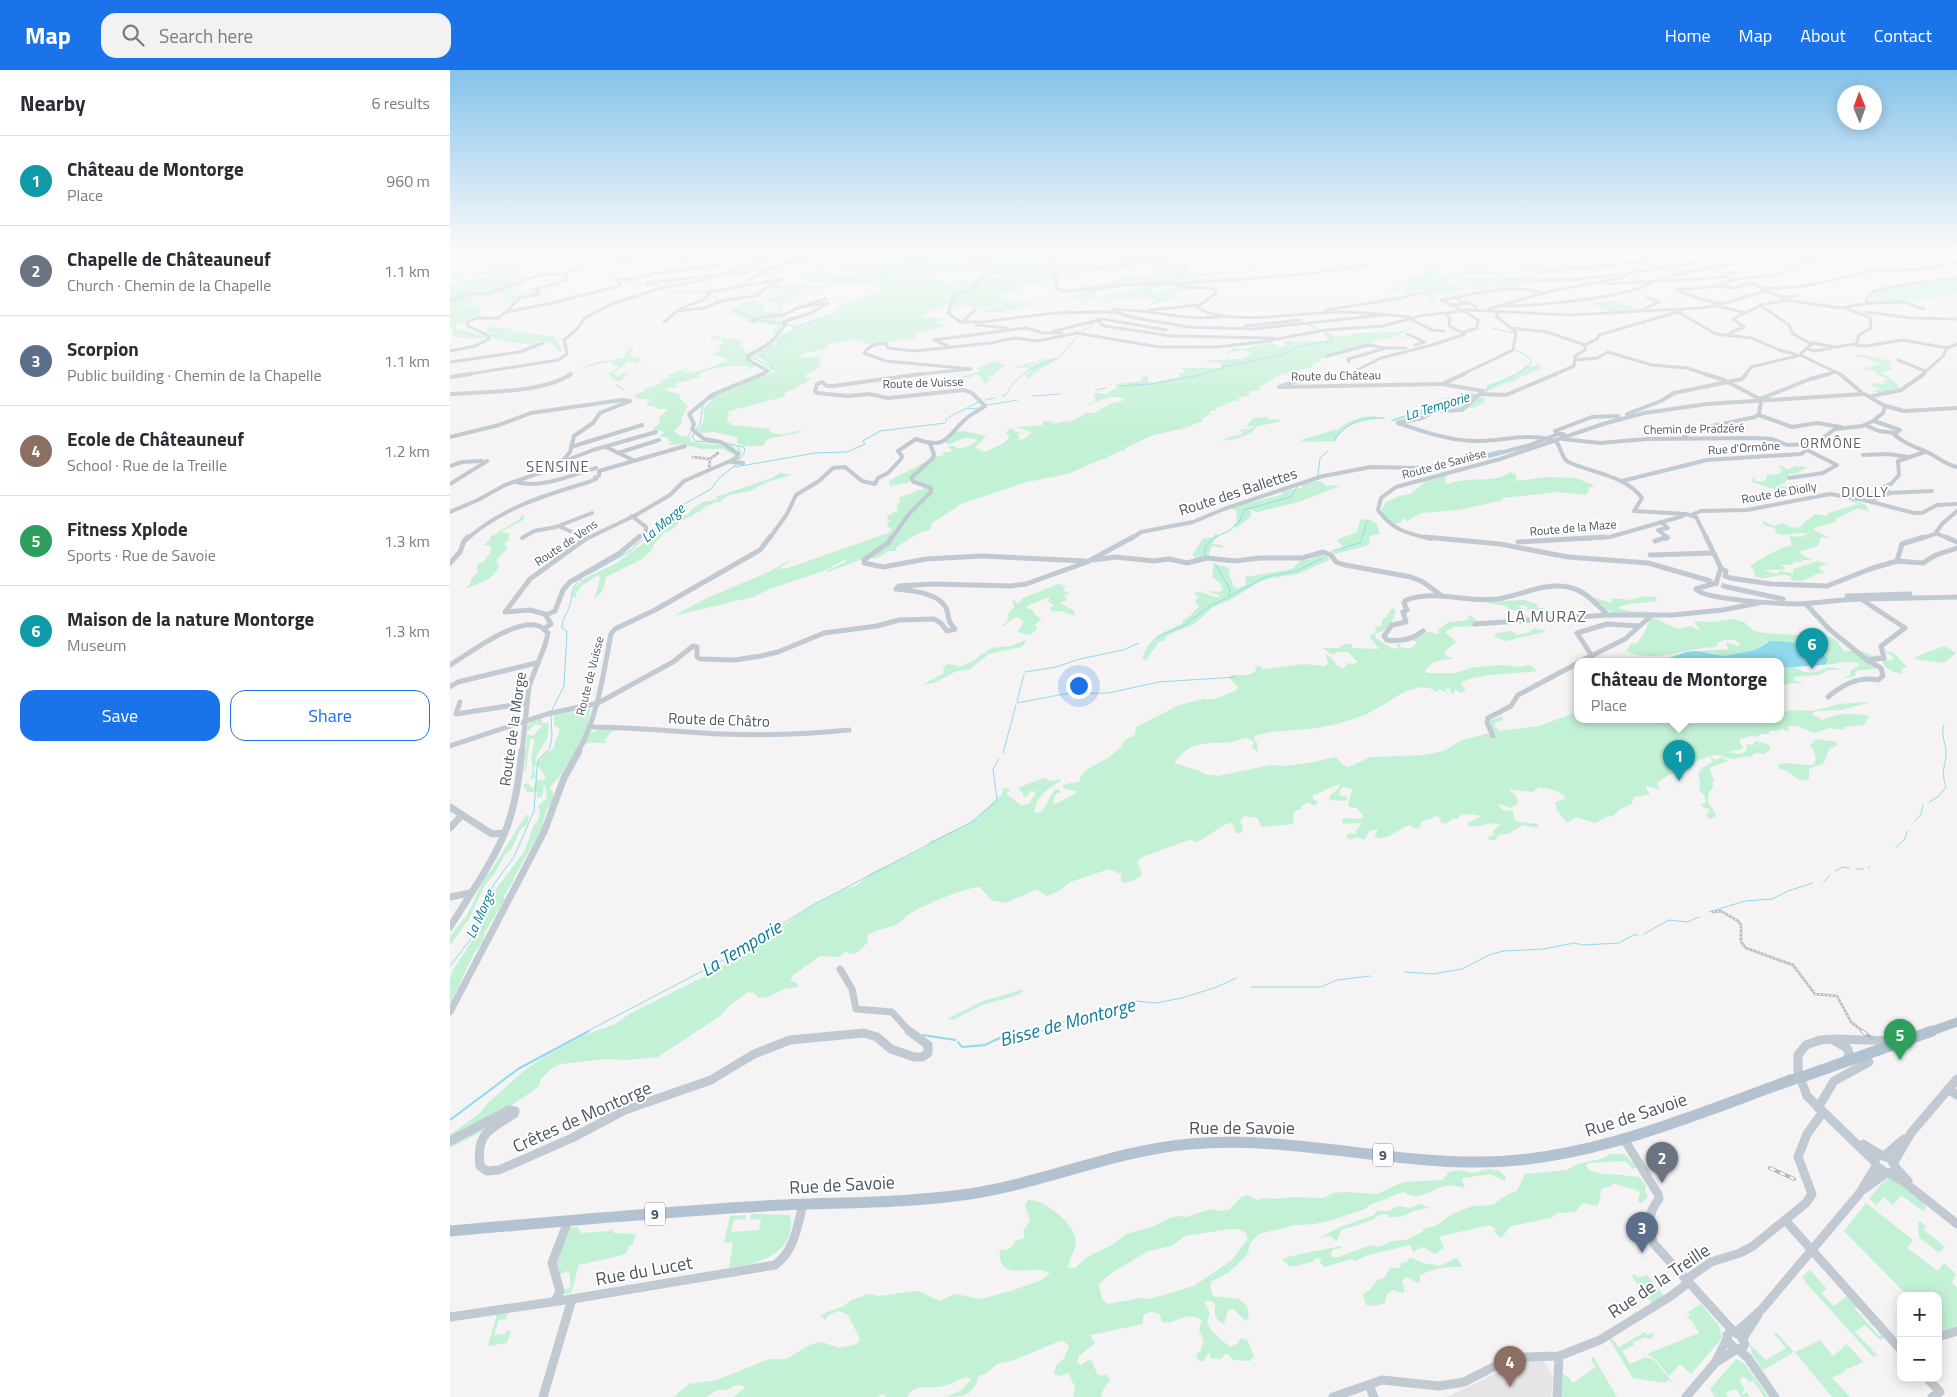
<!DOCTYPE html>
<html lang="en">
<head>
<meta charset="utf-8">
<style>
	:root { --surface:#fff; --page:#f2f2f3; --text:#2b2b33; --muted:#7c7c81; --line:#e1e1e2; --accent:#1a73e8 }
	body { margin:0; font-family:"Titillium Web",sans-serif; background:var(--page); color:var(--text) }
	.controls { position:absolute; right:15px; bottom:15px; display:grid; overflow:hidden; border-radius:10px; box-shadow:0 2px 12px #0003 }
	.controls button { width:45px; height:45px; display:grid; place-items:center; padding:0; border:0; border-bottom:1px solid var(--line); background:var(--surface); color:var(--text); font:25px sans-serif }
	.compass { position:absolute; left:1387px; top:15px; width:45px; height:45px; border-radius:50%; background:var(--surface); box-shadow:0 2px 12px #0003; rotate:359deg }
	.you { position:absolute; left:628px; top:615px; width:18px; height:18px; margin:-12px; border:4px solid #fff; border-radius:50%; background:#1a73e8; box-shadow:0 0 0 8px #1a73e833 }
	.badge { display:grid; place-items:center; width:32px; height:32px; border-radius:50%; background:var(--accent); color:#fff; font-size:16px; font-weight:700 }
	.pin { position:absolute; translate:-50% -41px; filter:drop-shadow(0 1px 2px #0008) }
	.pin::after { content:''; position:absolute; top:26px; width:18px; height:15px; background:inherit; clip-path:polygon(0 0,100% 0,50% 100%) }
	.popup { position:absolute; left:1124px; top:588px; width:210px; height:65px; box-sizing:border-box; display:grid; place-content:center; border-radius:10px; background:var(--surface); filter:drop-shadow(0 1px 4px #0005); font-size:16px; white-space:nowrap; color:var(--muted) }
	.popup b { font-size:19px; color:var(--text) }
	.popup::after { content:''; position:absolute; left:50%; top:100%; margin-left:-10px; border:10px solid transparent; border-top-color:var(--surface) }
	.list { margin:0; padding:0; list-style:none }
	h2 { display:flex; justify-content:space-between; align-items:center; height:65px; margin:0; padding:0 20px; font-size:21px }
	h2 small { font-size:16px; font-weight:400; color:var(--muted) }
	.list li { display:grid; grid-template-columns:32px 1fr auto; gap:15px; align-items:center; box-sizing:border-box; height:90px; padding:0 20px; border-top:1px solid var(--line) }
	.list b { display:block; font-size:19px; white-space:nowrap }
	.list p { margin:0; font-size:16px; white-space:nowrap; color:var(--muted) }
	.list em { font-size:16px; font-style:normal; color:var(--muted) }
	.actions { display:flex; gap:10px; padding:15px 20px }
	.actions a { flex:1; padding:11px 0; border:1px solid var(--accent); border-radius:15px; text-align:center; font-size:18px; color:var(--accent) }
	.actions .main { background:var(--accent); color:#fff }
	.icon { flex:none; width:28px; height:28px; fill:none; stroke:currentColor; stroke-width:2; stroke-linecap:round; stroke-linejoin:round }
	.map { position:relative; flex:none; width:1507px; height:1327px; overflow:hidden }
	header { display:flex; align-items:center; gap:30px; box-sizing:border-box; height:70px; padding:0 25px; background:var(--accent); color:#fff }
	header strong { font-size:24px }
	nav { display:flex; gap:28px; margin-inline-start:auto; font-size:18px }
	.search { width:350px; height:45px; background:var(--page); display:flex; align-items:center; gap:12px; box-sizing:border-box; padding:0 18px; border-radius:15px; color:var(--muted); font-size:19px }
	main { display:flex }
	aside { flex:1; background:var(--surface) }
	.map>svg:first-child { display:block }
	.education { fill:#e6e4e5 }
	.green { fill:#c3f1d5; fill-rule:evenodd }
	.water { fill:#90daee }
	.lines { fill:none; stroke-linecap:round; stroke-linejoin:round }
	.stream-far1 { stroke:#90daee; stroke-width:1 }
	.stream { stroke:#90daee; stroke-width:2 }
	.minor-tunnel { stroke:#caccce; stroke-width:5; stroke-dasharray:5 2.5; stroke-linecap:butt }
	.minor-far4 { stroke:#c1cad2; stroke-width:3 }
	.minor-far3 { stroke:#c1cad2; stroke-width:4 }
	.minor-far2 { stroke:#c1cad2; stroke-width:5 }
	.minor-far1 { stroke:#c1cad2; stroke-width:7 }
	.minor { stroke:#c1cad2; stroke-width:9 }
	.major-far1 { stroke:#b3c2d1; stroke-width:9 }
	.major { stroke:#b3c2d1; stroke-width:11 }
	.rail-far1-casing { stroke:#b5b8bd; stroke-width:2.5 }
	.rail-casing { stroke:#b5b8bd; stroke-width:4 }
	.rail-far1 { stroke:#fff; stroke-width:1; stroke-dasharray:2; stroke-linecap:butt }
	.rail { stroke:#fff; stroke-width:2; stroke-dasharray:5.5; stroke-linecap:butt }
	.minor-bridge { stroke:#c1cad2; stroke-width:4 }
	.major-bridge { stroke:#b3c2d1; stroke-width:11 }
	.labels { text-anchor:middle; stroke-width:4; stroke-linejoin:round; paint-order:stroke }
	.far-street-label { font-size:12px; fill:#4a5661; stroke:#fff }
	.far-water-label { font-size:14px; font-style:italic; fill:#0c7c9b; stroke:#fff }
	.far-neighbourhood-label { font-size:14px; letter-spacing:1px; fill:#5f6368; stroke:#fff }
	.shield { fill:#fff; stroke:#808990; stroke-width:1 }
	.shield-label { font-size:14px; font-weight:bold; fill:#4a5661 }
	.far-quarter-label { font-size:15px; letter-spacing:1px; fill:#5f6368; stroke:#fff }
	.street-label { font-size:15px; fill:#4a5661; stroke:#fff }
	.neighbourhood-label { font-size:16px; letter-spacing:1px; fill:#5f6368; stroke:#fff }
	.near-street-label { font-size:18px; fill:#4a5661; stroke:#fff }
	.near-water-label { font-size:19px; font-style:italic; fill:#0c7c9b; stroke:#fff }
</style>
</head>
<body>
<header>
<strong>Map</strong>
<div class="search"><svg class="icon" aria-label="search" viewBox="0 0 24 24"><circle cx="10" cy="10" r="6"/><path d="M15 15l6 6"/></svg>Search here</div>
<nav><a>Home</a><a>Map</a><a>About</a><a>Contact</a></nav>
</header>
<main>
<aside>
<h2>Nearby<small>6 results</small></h2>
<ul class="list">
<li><span class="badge" style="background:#0f9aa8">1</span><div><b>Château de Montorge</b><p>Place</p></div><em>960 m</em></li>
<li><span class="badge" style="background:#6b7280">2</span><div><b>Chapelle de Châteauneuf</b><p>Church · Chemin de la Chapelle</p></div><em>1.1 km</em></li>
<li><span class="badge" style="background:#5c6f8a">3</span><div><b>Scorpion</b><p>Public building · Chemin de la Chapelle</p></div><em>1.1 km</em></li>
<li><span class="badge" style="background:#8d6e63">4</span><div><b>Ecole de Châteauneuf</b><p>School · Rue de la Treille</p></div><em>1.2 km</em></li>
<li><span class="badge" style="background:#2e9e5b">5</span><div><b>Fitness Xplode</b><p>Sports · Rue de Savoie</p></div><em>1.3 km</em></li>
<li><span class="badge" style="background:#0f9aa8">6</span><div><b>Maison de la nature Montorge</b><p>Museum</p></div><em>1.3 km</em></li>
</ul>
<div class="actions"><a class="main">Save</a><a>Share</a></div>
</aside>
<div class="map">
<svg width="1507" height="1327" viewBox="0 0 1507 1327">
	<rect width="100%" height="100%" fill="#f5f3f3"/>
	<path class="education" d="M1075 1289 1093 1290 1103 1307 1101 1327H997Z"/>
	<g class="green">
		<path d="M26 179 24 183 51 179V182H57L56 184 70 181H84L78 179H96L87 181 83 187 87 191H92L61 197 97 204 85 206 83 203 57 200 58 199 45 198 41 201 68 203V205H72L70 206 77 207 63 211 68 212 65 214 80 212 77 211 83 210 73 215 63 217V220H68L63 223 65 225 69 226 66 224 76 222 77 223 76 224 82 223 80 218 92 217 86 220 85 224 70 227 64 232H57L60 233 57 236 53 232 58 229 49 223 36 226 25 222H19L0 232V214L13 212 5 210H0V206L10 203V200L28 195 24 194 39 185 30 186 34 184 31 183 16 185 14 183H22L18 180ZM33 197H44L42 199 24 205 27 206 35 203 41 207 25 209 22 211 11 209 21 204 11 208V205L17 202 16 200Z"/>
		<path d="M414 179H739L732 183 734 181 696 185 692 187 718 185 691 190H683L645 200 761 179H771L773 181 768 179 764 181 766 183 758 184 763 187H766L764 185 795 179 801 180 774 184 778 187 767 189 769 195 762 192 754 193 756 199 747 195 728 199 720 196 709 198 697 197 636 207 686 194 639 203H630L632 205 628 206 633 208 619 209 614 207H626L619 204 612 205 609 209H617L609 213 591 212 564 218 569 221H558L550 226 552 230 565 231 590 228 575 231 579 232 578 234 587 233C570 238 548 246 531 241L555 235 550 234 530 240 531 237 525 239 526 237 523 236 504 237 500 240 497 235 481 240 472 247 495 248 486 253 497 254 489 258 466 263V268L421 275 408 270 379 273 375 279 355 283 350 286 352 288 371 286 368 290 371 296 354 306 361 309 358 311 335 323 333 327 279 341 277 351 282 355 321 359 319 361C329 368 337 363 349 361L352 362 322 368 317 370 313 376H296L287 373 288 368 286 367 264 362 251 363 248 361 253 352 255 336 261 332V329L259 328C270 323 282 319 292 314 303 308 314 309 325 301L309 286 326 278 328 272H325L321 279 303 287V291L316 296 320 299C316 305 309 307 303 310H301L319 299 308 295 294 302 300 297C283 294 267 297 251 303L247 305 253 306C243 308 235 313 226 313L228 317 216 318V320L231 325 229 327 238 336 231 349 232 353 224 361 232 367 237 366 242 361 239 368 241 371 257 374 282 375 288 383V378L286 377 289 376 291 382 290 386 280 388 285 385 273 379H252L231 374 218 375 222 372 217 370 220 368 209 366 215 362 203 359 210 352 209 348 218 339H203L210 338 196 335 201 329H187V327L178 323 184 325 194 322V319L213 313 209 312 220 307 218 305 241 297 232 302 243 301 236 304C242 304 273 293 279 290L261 284 272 281 267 277 273 274V269H260L261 265 279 269H288L293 274 289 275 295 277 293 279 297 285 314 279 323 270 329 267 321 262 328 256 295 251 294 250 297 248 290 246 291 245 281 244 282 239 290 234 306 230 310 233H316L312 234 315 239 314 242 328 241 329 236H333L331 241 326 242 332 244 323 245 329 246 322 249 344 247 327 250 332 253 329 261 336 263 358 252 385 245 394 236 423 226 432 219 425 208 429 206 417 207 406 202H385L384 200 406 201 384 197 400 196 383 194 372 198 373 201 367 202 420 209 424 213 426 219 422 214C411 215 398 216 387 215L397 213 362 212 354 210 353 207 361 206V203L352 200 373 197 374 191 393 187 408 188 397 191C406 193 418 191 424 188L410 187 422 186 410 182 389 181ZM559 183 527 191 529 193 522 194 536 200 538 205 543 203 556 207 533 209 528 214H525L527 209 493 213 491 211 494 209 480 207 475 204 490 202 511 204 531 201 530 200 505 199 517 198 507 194Z"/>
		<path d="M897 179H902L906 182 923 179 907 183 931 190 884 187H893L889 185 891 184 898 187H910L897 181 857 189 878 187 881 189 838 191 797 198 816 206 790 196 818 191 815 189 799 191 811 189 810 186 813 185 830 191Z"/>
		<path d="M1016 179H1036L1025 182 1027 184 1045 179H1057L1046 180 1051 183 1039 182 1023 187 1059 188 1041 191 1012 189 1006 192C1014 199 1023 197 1032 196V191L1044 194 1033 197V199L1036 201 1039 198 1047 199H1040L1048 202 1047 204H1017L1014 200 1007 199 1019 198 1006 196 1000 192 993 196 1005 197 989 198 992 201V205L999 206 1006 203 1016 205 1005 206 1010 208H1053L1082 211 1068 213H1085L1055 219 1041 215 1039 217 1040 220 1022 219 1011 213 1017 210 996 209 1001 215 1011 214 1010 216 1020 222 1008 224 1017 222 1011 219C1001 228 992 223 981 222L980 223 987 229 981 233 975 229 979 228V226L967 223 970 222 969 220 957 222 956 224 953 222 958 220 949 221 948 224 939 218 957 216 947 212 975 202 969 200 973 199 956 196 986 195 994 191V189L973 181 955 186 972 180 983 184 991 182 988 180H992L999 183 986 185 996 188C1002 182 1012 185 1016 179Z"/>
		<path d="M1078 179H1095L1084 181 1144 179 1143 181 1125 183C1136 185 1146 179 1156 179L1158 182 1165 181 1163 179H1175L1153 185H1157L1183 179H1207L1174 186 1178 187 1154 189 1159 192H1156V193L1141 192 1147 195 1134 191 1124 192 1134 189 1132 188 1111 191 1109 193 1117 194 1114 195 1116 197 1079 202 1082 208H1074L1072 203 1051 202H1056L1053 201 1068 200 1074 196 1067 192 1068 190 1093 193 1099 189 1070 181Z"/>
		<path d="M1394 184 1414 186H1440L1460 192C1456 193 1452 195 1449 195 1437 198 1401 192 1394 184Z"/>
		<path d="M709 199H752L735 201 748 204 776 201 767 205 748 207V208L758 209 733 212 745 210 737 209 716 212 728 213 658 215 633 219 630 216 651 214 674 207 697 208Z"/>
		<path d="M1507 208V223C1479 228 1446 238 1419 228 1428 217 1490 209 1507 208Z"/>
		<path d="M327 213 333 216 350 213 358 216 388 213 379 215H385L378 218 355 219 346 224V225L341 227 342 229 340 231H348L320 236 326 233 318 232V230L329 226 342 224 328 223 326 222 333 221 319 218Z"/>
		<path d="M706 215H709L700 220 704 223 730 217 744 219 729 221 724 225V228L728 229 703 234 704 230 702 229 684 230 691 229V227L659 230 656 232 677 235 644 233H653L655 230C645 227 634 232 626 237L629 239 638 237 629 239 623 237 615 242 612 241 637 230 621 227 591 232 627 225 638 220 669 217 639 224 647 227 657 225 655 224 656 221 661 225Z"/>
		<path d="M16 225 23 226 22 231H23L14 236 31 235 29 238 32 241 28 244 33 246H24L12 253H7L6 258 38 267 36 269 4 267 3 261 6 260 0 258V233Z"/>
		<path d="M1163 230 1188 239 1163 243 1140 233Z"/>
		<path d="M44 255 48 256 41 258H57L69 262 103 266 105 267 104 269H113L105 272 109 273 112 282 106 280 105 276 99 272 86 271 85 273H89L79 276 78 274C66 273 47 273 40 265L45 263 35 262 39 256Z"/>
		<path d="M970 256 948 265 954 268 958 266V268H963C955 270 955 269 946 265L942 267 946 270 935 268 879 287H881L871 289 870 290 874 291 864 293 862 297 829 305 808 318 813 319 798 322 801 325 787 328 791 330C781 330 776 335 766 338V341H760V344L752 349V352L744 354 742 356 701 366 675 378V381L672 380 657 387V389H652L618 404 577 412 511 434 482 453 480 460C467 462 455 471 446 478L447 481H439L427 488H415L378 502 376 501 397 491 394 490 376 500 320 519 303 527 223 546 259 527 321 501 341 489 329 499 338 498 438 463 442 459 436 456 440 451 436 447 448 440 447 436 450 431 449 427C456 426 466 420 476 418L467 413 461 406 458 409 460 412 458 413 440 416 439 411 473 393H478L484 387 495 385 491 382H500L503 380 497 377 503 376C512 382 519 375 527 371V369L515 368 497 375V373L494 372 500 369 504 362 513 361 536 366 525 378 535 382 554 373 560 367 556 363 559 359H563L566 362 573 363 567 364 570 367 568 370 574 369 582 362 566 357 593 355V351L603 352 602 354 624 350 636 343H643L660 334 675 330C664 321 642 334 631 339L646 330 643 324 645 323 641 322 656 324 667 317 665 314 691 311 692 307 697 305 699 313 731 307 728 304 736 301 730 298H770L772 296 769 292 754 293 760 290 794 289 797 286 804 284 793 280 776 284 783 278 795 279 816 273 821 272 829 277 836 276 833 271 853 272 878 270 873 261 889 267 908 263 947 262Z"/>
		<path d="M175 277 185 280 178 284 185 286 178 287 190 288 192 290 187 293 179 291 164 303 168 308 170 304 179 302 170 311H165L158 304 170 297 161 294 164 291C150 292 144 297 131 298L146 292 174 288 175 284 179 280Z"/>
		<path d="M1406 285H1417L1436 292 1424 285 1439 291 1442 294 1438 296 1442 298 1441 300 1431 302 1443 310 1450 318 1430 323 1422 321 1430 319 1420 315 1426 313 1435 314 1434 311 1438 309 1423 303 1428 302 1412 299 1431 294 1413 287 1404 286Z"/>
		<path d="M607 288 609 289 586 302 579 309 575 305 583 299 571 298 583 295 580 294V296L559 299 581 292 589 293 588 290Z"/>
		<path d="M545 291 555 295 544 304 546 305 536 307 541 310 535 313 531 312 534 310 526 304 522 307 501 310 531 301 527 298Z"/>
		<path d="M1086 294 1090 295 1091 298 1107 302 1093 298 1066 309 1064 312 1055 313 1034 323 1037 315 1064 306 1076 296H1087Z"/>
		<path d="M1021 322 1034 328 1035 332C1031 334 1024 338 1021 338 1012 339 1003 337 993 339 975 342 959 354 940 351 950 345 990 337 995 330L992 328H1005Z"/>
		<path d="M924 346 936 349C917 348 892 354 885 371L854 372 851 370 884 360 887 361C894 352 911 346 924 346Z"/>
		<path d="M816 347 819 348 815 350 830 349 831 351 806 357C801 367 777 371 770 371L783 366 792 365 791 364 795 361 789 362 792 359 798 360 805 356 796 357 803 348Z"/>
		<path d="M1330 395 1338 400 1345 396 1358 397 1347 403 1339 404 1336 412 1328 416 1358 419 1331 421 1302 412 1303 407H1305V411L1314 412 1317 407 1316 405 1328 404 1333 400 1328 397 1331 396Z"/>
		<path d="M1060 402 1066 405V409L1069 411 1096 407 1126 408 1145 416 1138 418 1139 422 1136 423 1137 425 1108 422 1052 428 1053 430 1009 440 971 443 957 451 952 448V452C942 457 937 449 931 442L935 433 949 426 961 424 977 410 996 406 995 413 999 414C1018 405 1043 415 1060 402Z"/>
		<path d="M330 403 342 405 317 412 300 421 279 425 271 431 256 436 247 443 229 452 223 459 214 463 204 474 202 480 192 489 156 507C154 517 154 523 143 529 147 523 148 515 150 508L148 505C137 513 126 516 126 528L122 526 125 517 131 512V510L165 494 198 470 220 450 237 445 243 438 253 432 268 429 265 427 322 408Z"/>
		<path d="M864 411H871L877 416 883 415 890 416 849 432 807 442 799 439 801 442 800 447 788 457 783 456 787 451 786 441 780 437C798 432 816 430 833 424L831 422 833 421 852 418V415Z"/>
		<path d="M1400 429 1416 435 1419 442 1408 438 1386 449 1385 452 1364 458V460L1381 469 1371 467 1368 476 1350 481 1351 484 1362 490H1351L1353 491 1344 492 1341 495H1330L1336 498 1333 500H1313L1326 504 1331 501 1344 504 1343 499 1368 491 1378 494 1368 497 1375 503C1362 502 1356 514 1341 510V507C1327 500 1320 513 1305 506L1304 500 1300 496C1313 488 1326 478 1341 476V471L1339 468 1341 466 1351 467 1358 464C1347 460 1337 469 1325 462L1326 459 1314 455 1312 451 1324 456 1331 453C1340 456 1342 460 1352 456 1354 450 1361 449 1365 444L1376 446 1379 443 1408 434 1399 431Z"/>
		<path d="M71 444 75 447 73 450 51 462 60 464 58 467 60 469 54 474 58 478 46 490 49 496C42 512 29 512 14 520L21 513V509L28 502 27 494 33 492 41 482V476L34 475 40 470 39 468 68 450 71 447Z"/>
		<path d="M919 449 927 454 930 464 920 466 919 475 885 484 883 482 894 478 887 470 907 462 910 450Z"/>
		<path d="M765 464H769L762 474 771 475 773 478 762 476 759 483V487L748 490 742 485 753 469 763 467Z"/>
		<path d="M869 485 877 486 879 490 848 504 822 508 809 512 780 530 763 537 743 555 717 565 715 570 708 572C707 579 698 582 697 590L692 589C699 566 712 564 733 553V550L740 546 749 536 745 531 748 527 744 523C754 519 760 529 770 527L769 525 755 521 768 522 773 520 771 514 762 507 764 494 774 496 780 500 779 504 784 517 789 518 796 515 795 507 842 499 851 490H859Z"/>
		<path d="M608 514 614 515 611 516 616 517 613 521 620 522 614 526 617 530 610 533 625 541 624 543 625 546 611 541H602L599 538 604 535 597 531 600 528 599 527 577 536V538L583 540 584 544 591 549 585 555 587 559 580 565 567 562 574 552 568 547C561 547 557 557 550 557L557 552 559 542 564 537 562 529 568 534 573 528Z"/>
		<path d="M1194 526 1206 527 1207 531C1193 534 1181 531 1167 538L1184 542 1195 541 1201 543H1164L1152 538 1154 536 1142 530V527L1161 533 1162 528 1181 530Z"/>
		<path d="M1074 530 1087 534V537L1099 540 1108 546 1083 539 1076 540 1078 537 1071 535 1068 536 1074 540 1072 543 1080 548 1067 550V540H1060L1056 536 1034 532Z"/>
		<path d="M941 539H945C944 553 939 560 925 564L926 568 940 577 947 579 949 578 946 574H950V577L960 579 967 573 963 570 977 562 988 564V560L999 552 1019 550 1017 547 1020 545 1026 550 1025 552 1029 556 1005 557 995 562 1006 572 994 582 996 586 1003 588C991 592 985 587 975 601L977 603H1005L1025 597 1053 595 1071 597 1078 595 1083 597 1087 601C1070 604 1020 603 1011 614L1016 621 1010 623 1005 618 1004 624 1001 623 1000 618 996 619 995 621 1000 625 989 619 986 622C966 606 936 636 917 644 898 651 879 657 858 659 840 661 822 660 805 666L804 669 808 674 807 682 802 677 804 672 798 668C790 669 781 673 774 673 751 673 739 673 724 693L750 701 754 704 768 706 820 695 835 696 858 693 886 687 893 695 898 697 921 687 974 685 994 681 1012 670 1044 662 1040 656 1039 651 1052 646 1053 650 1045 653 1044 656 1050 661 1089 656 1127 642 1128 650H1225L1221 653 1227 655 1278 650H1330V643L1342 640 1362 641 1389 634 1418 632H1421L1391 640 1366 641 1362 644 1372 650C1387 643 1404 643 1419 646L1414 655 1395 657 1394 660 1379 658 1364 663C1355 660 1348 653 1338 657L1339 661 1331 659 1328 661H1319V664H1312L1306 667 1301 666 1290 669 1289 672 1293 677 1292 679 1278 682 1290 684 1296 681 1297 674 1304 675V671L1318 674 1321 679 1314 684 1306 683 1299 687C1292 686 1289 689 1282 689 1274 688 1271 683 1261 686V688L1266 690 1272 687 1278 691 1261 697 1260 701 1264 710 1262 714 1264 717 1259 722 1258 732 1266 744 1265 747 1260 749 1256 746 1260 739 1254 738 1251 734 1256 733 1254 725 1249 720 1250 712 1248 704 1252 698 1263 692 1259 686 1247 691 1242 697H1238L1236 700 1217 706 1207 713 1210 720 1197 716 1196 719 1200 723C1195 727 1188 725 1183 728L1182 734 1170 739 1163 746 1156 747 1145 753 1126 747 1117 753 1107 740 1105 732 1114 729 1115 726C1106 721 1098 717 1088 718L1083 722 1058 719 1065 725 1068 731 1067 735 1060 738 1049 734V736L1053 740 1063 741 1064 749 1069 752 1089 754 1087 758 1073 755 1058 764 1048 765 1046 770H1040L1037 768 1045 764 1043 761 1051 754C1041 751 1030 758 1019 756L1018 753 1030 747 1028 745 1012 744 1007 749H1002L996 754 990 752 991 748 987 746 971 752 970 757 967 759 960 755C948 758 936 774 924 766L928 760C919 759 918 763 915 770L906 767 900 770 896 767 898 763 906 764V761L912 753 893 754 892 749C899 746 906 752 914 747L907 738 900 737 898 734 902 719 893 717 889 722 890 726H896L897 729 895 731 880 730 879 726 888 719 890 715C880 715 873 723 863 725V729L868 732 867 734 864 736 859 732 852 736 851 739 844 741 843 745 844 754 812 757 810 754 808 748 794 746 790 751 793 757 791 763H786L782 753C769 754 759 769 745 772L741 770 736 771 692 787 687 792 692 803 691 806 682 811 673 813 671 810V804L659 799 620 812 609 821 597 826 587 820 582 821 556 833 541 830 530 817C516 817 474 835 461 843 456 845 453 850 449 853 440 858 428 858 417 866L418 872 408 882 400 884 396 881 389 887 370 886 342 906 340 910 348 914V917L334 919 318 927 309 928 304 923 298 922 279 936 270 946 208 987 176 990 155 989 111 994 102 998 90 1010V1014L87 1018 59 1037 66 1045V1048L31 1062 0 1078V1065L30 1043 38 1033 76 999 101 983 133 966 165 954 181 943 259 904 301 878 300 874 317 867 358 838 397 818 406 816 423 802 458 786 476 777 481 771 520 753 552 724 553 718 560 719 559 722 556 724 571 735 579 734 586 722 582 721 576 727 573 726V723L569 720 570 717 594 708 602 711 610 709 611 711C599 717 584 728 585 743L591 742C598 735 599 725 606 719L611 721 610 723 606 724 603 731 605 734 625 724 626 721 613 718V715L630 711V707L636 700 658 688 671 677 675 670 685 665 686 657 729 635 754 629H765L785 621 788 617 779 608 781 605H798L805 602 806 597 809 595 813 599 854 594 875 596 879 593 876 588 877 584 884 591 887 596 893 599 898 593 903 594 908 592 898 582H887L883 585 872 578H888L895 574H902V578L929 579 919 566 926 562 925 558 932 555V550L937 546Z"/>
		<path d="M1204 548 1228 559 1240 556 1251 561 1244 551 1262 552 1282 549 1294 552 1304 561 1315 563 1380 567 1385 569 1394 581H1400L1407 579 1424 586 1427 585 1432 586 1435 590H1443V587L1433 580 1444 583 1457 597 1451 599 1453 604C1444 602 1433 599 1432 589L1417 587 1430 598 1406 601 1405 606 1396 608 1394 607 1399 606 1401 600 1409 596 1408 593C1395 589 1385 595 1372 595L1376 594 1373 584 1341 572H1316L1305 580 1274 586 1263 583 1236 582 1278 579 1276 572 1289 576 1290 574C1284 567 1277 570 1269 572L1265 577C1236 578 1203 594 1176 581L1181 574 1187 573 1194 564 1200 549Z"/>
		<path d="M1084 558 1094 560 1095 562 1055 571 1044 566 1047 563 1061 561 1067 565 1080 562Z"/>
		<path d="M576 570H577L572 577 539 584 520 599 505 602 484 613 472 615 494 603 493 598 497 594 505 595 510 597 525 590 529 586 542 578 561 576Z"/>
		<path d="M1495 576 1506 583 1494 593 1463 589C1473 583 1483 580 1495 576Z"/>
		<path d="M1344 597C1359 606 1364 603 1378 597L1394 600H1377L1370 605 1344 607V610L1354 614 1341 613 1330 616V598Z"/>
		<path d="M141 638 138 654 141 663 150 659 167 660 161 662 155 670 156 673C149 674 142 671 136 674 125 678 112 706 102 715L100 718 103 722 104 730 96 741 91 761 64 807 63 811 54 826V831L35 862 33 871 24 883 0 935V908L4 899 29 860 34 849 36 839 46 819 74 782 83 757 88 750 90 741 88 736 97 728 95 715 93 716V725L89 728 87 727V722H77L73 715 78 713 83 719 87 710H94L96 708 87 695 84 697 86 708 80 709 83 700 81 688 85 668 80 669 76 700 74 703 77 664 83 666 92 656 85 654 79 661 77 660C78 651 85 650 92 648V653H98L99 656 97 669 87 685 86 692H89L93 684 103 679 110 659 104 656V645Z"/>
		<path d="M1366 669 1386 672 1388 675 1379 679 1374 693 1359 699V709C1350 713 1347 708 1340 703 1337 700 1332 700 1328 698L1329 694C1341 691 1352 697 1364 694 1368 688 1364 681 1360 676Z"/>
		<path d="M76 745H79L78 753 70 760 62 778 54 786 45 803 35 815 19 849 0 875V866L17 845 35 807 42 799Z"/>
		<path d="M571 920 574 921 565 926 532 935 503 950 497 949 533 931Z"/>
		<path d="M1161 1084H1174L1187 1097 1183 1099 1175 1091 1138 1093 1136 1097C1141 1102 1156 1106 1163 1104L1189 1107 1196 1115 1195 1122 1198 1126 1192 1133 1188 1132 1190 1122C1182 1117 1173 1118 1164 1113L1159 1117 1152 1118 1148 1135 1145 1136 1133 1133 1125 1142 1107 1143 1101 1148 1061 1156 1051 1168 1045 1163V1158L1040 1155 991 1166 990 1169 994 1178 985 1184 973 1177 963 1182 960 1175 918 1185 905 1191 901 1189 875 1197 870 1193 872 1190 867 1187 862 1192C855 1193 846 1198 840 1196 838 1195 836 1192 833 1191V1189L841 1186 891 1176V1178L882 1180 881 1184 882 1187H888L921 1175 928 1177 943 1171 956 1170 972 1162 975 1158 986 1156 1002 1144 1023 1136 1042 1135 1060 1123 1067 1121 1075 1104 1117 1100 1128 1094 1151 1089Z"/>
		<path d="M1038 1099 1050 1101 1056 1108 1055 1111 1040 1104 1013 1108 1012 1112 1015 1115 1013 1118C1008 1116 1002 1115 997 1116 982 1118 969 1133 954 1122L950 1123 920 1135 915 1139 882 1150 865 1154 846 1155 809 1164 800 1173 798 1183 793 1189 779 1202 762 1211 760 1217 763 1226 789 1229 797 1236 799 1247 796 1251 783 1239 778 1240 774 1254C765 1251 764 1243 765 1234L761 1231H754L760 1243 757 1253C760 1260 774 1273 781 1277L788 1273 791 1268 797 1270 804 1286 800 1291 784 1290 776 1283 771 1289 761 1288 759 1282 753 1292 747 1290 746 1285 751 1280 754 1271 749 1260 752 1250C740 1242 730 1249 719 1253L712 1252 710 1245C704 1241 698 1241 693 1246V1254L640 1265 645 1273 629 1286 627 1292 631 1295 638 1290 642 1291 647 1304 652 1306 656 1304 660 1309 651 1324 652 1327H623L625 1317 618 1303 611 1306 604 1304 606 1296 614 1288 619 1276 612 1270 564 1290 547 1294 537 1303 529 1306C523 1324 516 1327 497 1327L513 1319 521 1309 517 1307C508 1310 499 1315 490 1317 477 1319 465 1313 457 1327H436V1325L432 1324 427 1327H283L294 1319V1316L286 1315 277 1320H268L256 1327H224L239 1314 267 1310 319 1289H336L362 1274 372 1272 389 1278 407 1274 410 1269 398 1245 389 1241 380 1244 375 1250 370 1246 375 1243 394 1236 400 1231 418 1224 429 1226 463 1221 471 1222 489 1231 505 1224 531 1229 561 1221 592 1210 600 1203C582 1193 547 1214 550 1180 558 1180 562 1179 565 1171L575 1168 573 1161 580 1150 575 1135 578 1130C594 1129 626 1154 626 1172 625 1182 619 1188 618 1198H625L637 1187 662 1175 676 1164 702 1157 720 1148 728 1146 736 1147 761 1139 771 1141 779 1140 790 1128 797 1125 807 1130 814 1128 822 1129 844 1127 874 1128 883 1123 894 1122 927 1124 953 1112 993 1110 999 1102 1008 1100 1024 1103ZM780 1159H788L796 1163 798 1168 782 1190 744 1216 700 1229 691 1228 657 1234 652 1229 649 1214 660 1204 698 1181 722 1176 735 1166Z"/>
		<path d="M1438 1109 1448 1111 1474 1132 1476 1137 1473 1141 1451 1125 1443 1135 1434 1127 1427 1135 1419 1129 1434 1111Z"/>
		<path d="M1416 1133 1463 1170 1457 1178 1488 1201 1494 1193 1506 1204 1502 1213 1507 1217V1256L1493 1261 1488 1256V1226H1458L1394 1161Z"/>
		<path d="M971 1134 979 1138 963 1141 951 1147H939L937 1144 929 1145 923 1150 891 1160 887 1171 879 1166 869 1168 890 1157 924 1145 927 1141H939L948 1136 959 1138Z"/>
		<path d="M301 1144 339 1145C342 1151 341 1154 340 1161 336 1188 300 1195 279 1198L283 1172 274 1173 280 1146 296 1145 295 1149 284 1150 281 1162 309 1160 311 1149 300 1150Z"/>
		<path d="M1470 1151 1476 1156 1473 1159 1495 1177 1489 1183 1469 1167 1468 1153Z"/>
		<path d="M127 1157 131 1163 158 1161 161 1159 164 1163 186 1164 183 1174 179 1176 176 1184 129 1195 121 1223 114 1224 113 1221 121 1217 119 1200 109 1205 105 1193 119 1158Z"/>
		<path d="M960 1187 973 1193 990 1196 1005 1188 1008 1189 1012 1197C1000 1196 979 1199 970 1206V1212L968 1213 957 1207 952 1210 955 1222 952 1223 943 1220 937 1224 935 1233 923 1236 916 1235 913 1224 921 1219 926 1211 935 1207 940 1198H949L953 1192 956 1193Z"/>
		<path d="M1360 1200 1377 1219 1371 1223 1384 1236 1397 1226 1407 1236 1405 1239 1429 1266 1432 1263 1434 1268 1430 1270 1415 1255 1405 1262 1427 1285 1423 1287 1357 1214 1352 1207Z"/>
		<path d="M1184 1204 1188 1207 1197 1205 1214 1226 1203 1233 1197 1228 1183 1208 1182 1205Z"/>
		<path d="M1251 1234 1269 1256 1272 1268 1241 1304 1230 1294 1219 1306 1205 1289 1197 1284 1249 1263 1242 1251 1236 1247 1240 1245 1238 1242Z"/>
		<path d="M58 1242 56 1249 49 1250 44 1265 55 1264 56 1261H61L57 1273 38 1276 47 1244Z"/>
		<path d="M1195 1262 1197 1265 1202 1263 1204 1267 1198 1269 1196 1267 1183 1272 1184 1275 1172 1281 1180 1294 1196 1287 1204 1290 1228 1319 1219 1310 1215 1313 1183 1308 1159 1269 1161 1268 1169 1277Z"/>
		<path d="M1326 1262 1344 1282 1313 1300 1302 1284 1299 1274 1316 1290 1336 1278 1324 1264Z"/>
		<path d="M1370 1270 1383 1286 1397 1274 1413 1292 1398 1299 1395 1297 1396 1301 1382 1308 1400 1327H1382L1345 1282Z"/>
		<path d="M1143 1286 1167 1327H1110L1111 1303 1118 1307 1123 1313 1146 1297 1141 1291Z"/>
		<path d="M1286 1289 1295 1294 1318 1327H1314L1303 1310 1299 1312 1295 1307 1289 1309 1295 1320 1292 1322 1293 1324 1297 1322 1300 1327H1291L1286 1319 1276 1322 1278 1327H1265L1260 1319Z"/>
	</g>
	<path class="water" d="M1320 571C1339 571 1364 573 1378 589L1376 594 1372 595 1330 598V592H1240L1243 590 1239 588 1231 592H1210L1214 588H1219L1236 582 1247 581 1274 586 1305 580Z"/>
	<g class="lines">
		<g class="stream-far1">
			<path d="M110 179 117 189 131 191"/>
			<path d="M1193 184 1197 181 1195 179"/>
			<path d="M999 188 1020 180"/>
			<path d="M138 193 156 204"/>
			<path d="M1195 194 1203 197"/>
			<path d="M792 197 844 190 895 180"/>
			<path d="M986 198 994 194 997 189"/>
			<path d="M985 199 979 201 975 211 971 213 975 220 985 227"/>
			<path d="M1212 199 1234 202"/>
			<path d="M158 205 167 210"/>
			<path d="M173 210 194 214"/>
			<path d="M714 212 790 197"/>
			<path d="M200 214 211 216"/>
			<path d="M224 222H255"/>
			<path d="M259 223 279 238 305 249"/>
			<path d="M701 225 698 219 708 215"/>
			<path d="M700 235 706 231 702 226"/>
			<path d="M657 248 664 243"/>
			<path d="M309 250 332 254"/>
			<path d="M336 254 346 257"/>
			<path d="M859 255 868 259"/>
			<path d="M1042 258 1065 263"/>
			<path d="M633 261 641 257 643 253"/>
			<path d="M609 287 628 266"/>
			<path d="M298 312 315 305 323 298 305 289 338 267 345 257 381 245 392 236 423 224 428 218 422 207 436 203 458 191 513 179"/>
			<path d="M165 314 174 320"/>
			<path d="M669 316 702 314 751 305 774 297 834 284 847 277 882 271V267L874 262"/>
			<path d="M646 320 656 318"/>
			<path d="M1036 322 1038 318 1072 301 1082 292 1076 285 1065 280"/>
			<path d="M552 326 556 325C567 301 587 297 608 288"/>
			<path d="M583 326 611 324"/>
			<path d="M260 329 267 325"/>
			<path d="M535 330 545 328"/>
			<path d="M253 335 250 354 242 367 246 371 268 373"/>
			<path d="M537 335 568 330"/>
			<path d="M518 339 529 338"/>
			<path d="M499 347 529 332"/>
			<path d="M943 350 983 336 1001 334 1028 324"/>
			<path d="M496 351 497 348"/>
			<path d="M884 371C895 352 913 347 934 348"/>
			<path d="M275 373 294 377 295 381 289 391"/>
			<path d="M1001 393 1051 380"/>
			<path d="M285 397 365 383 397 382 415 374 413 371 430 361 495 353"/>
			<path d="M868 405 870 388 878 381"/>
			<path d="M882 481 910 473 917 452"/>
			<path d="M755 486C751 468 774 466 784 457 789 453 792 447 794 440L841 427 847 417"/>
			<path d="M139 504 180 481 227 438 261 419 269 408 287 394"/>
			<path d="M780 526 815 507 846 501 873 488"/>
			<path d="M708 567 735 555 761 535 779 527 780 519 765 494"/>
			<path d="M575 602 606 597 630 589 673 580 689 573"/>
			<path d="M567 631 574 605"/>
			<path d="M567 633 614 624 658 623 709 612 786 607"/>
			<path d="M101 642 114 616 117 561 112 558C112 549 117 544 120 535 124 519 119 520 133 507"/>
			<path d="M553 683 566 635"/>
			<path d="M1479 732 1489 726 1496 717C1490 698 1496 698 1496 682 1496 673 1490 664 1494 655"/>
			<path d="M1465 751 1471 744 1473 735"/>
			<path d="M1446 777 1455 769 1457 761"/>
			<path d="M1418 798 1420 797"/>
			<path d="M1406 799H1413"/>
			<path d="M1385 801 1393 797 1399 798"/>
			<path d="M1374 812 1380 805"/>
			<path d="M1259 842 1295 831 1322 829 1338 821 1363 813"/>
			<path d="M1194 864 1219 850 1237 852 1249 847"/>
			<path d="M0 896 23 866 29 842 44 814 64 787 84 741 87 697 89 689 100 678 102 665 101 646"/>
			<path d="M955 902 983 904 1012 899 1041 884 1054 881 1094 879 1124 873 1133 875 1169 873 1183 865H1188"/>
			<path d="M801 917H871L887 910 920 906"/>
			<path d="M136 962 283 885 361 836 525 750 547 730 543 699 549 689"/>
			<path d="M577 962 597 960 619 949 673 939 686 931 706 933 732 928 767 917 786 908"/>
		</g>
		<g class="stream">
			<path d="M473 965 505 970"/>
			<path d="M508 972 512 977 535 975 558 964 589 961"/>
			<path d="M0 1050 68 999 139 961"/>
		</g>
		<path class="minor-tunnel" d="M1257 510 1277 517"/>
		<g class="minor-far4">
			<path d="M189 179 158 189 203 183 234 182 241 179"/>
			<path d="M239 180 267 182"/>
			<path d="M296 180 314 179"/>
			<path d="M234 182 231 186 235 189 230 192 286 179"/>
			<path d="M336 189 359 186"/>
			<path d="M1194 193 1195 184 1215 179"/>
			<path d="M165 194 201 188 231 186"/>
			<path d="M331 195 360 191 386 179"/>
			<path d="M1348 195 1358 188 1361 179"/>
			<path d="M294 199 332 185"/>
			<path d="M1088 202 1193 192"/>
			<path d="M1184 202C1234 195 1283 184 1334 179"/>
			<path d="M1274 204 1288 202"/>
			<path d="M280 205 320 198"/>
			<path d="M1217 207 1289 192 1319 188"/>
			<path d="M334 209 317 217 306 226 271 231 254 238 227 241C237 233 249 235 258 226L257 222C283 219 308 212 334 209Z"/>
			<path d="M1286 209 1325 205 1343 197 1379 187 1386 182 1404 179"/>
			<path d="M1286 209 1269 216 1285 218 1302 213 1314 219"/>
			<path d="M1057 210H1117L1169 205"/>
			<path d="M294 212 333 194 336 189 329 188 337 183"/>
			<path d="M725 214H690L614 221 606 218 607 213 600 194 643 200 759 179"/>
			<path d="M1154 214 1277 207 1286 209"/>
			<path d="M198 216 197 214 199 213 266 205"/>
			<path d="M1315 219 1356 216 1421 201 1470 199 1497 195 1507 190"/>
			<path d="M1226 220 1250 229 1272 234"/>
			<path d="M1228 220 1269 216"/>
			<path d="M1317 221 1336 230"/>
			<path d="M1333 227 1346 226"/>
			<path d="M991 230C1026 224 1059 213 1094 223"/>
			<path d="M991 230 1014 241"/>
			<path d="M0 232 15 224H36L89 205 109 204 119 201"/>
			<path d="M1012 233H1019L1026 237"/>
			<path d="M1419 233 1416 231C1417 229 1418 225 1420 224 1431 215 1490 210 1507 208"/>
			<path d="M750 235 765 224 766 220C753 215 737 221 725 214 808 207 894 207 973 179"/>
			<path d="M750 235 748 238C782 257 849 242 888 242 912 242 936 245 960 247"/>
			<path d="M1001 235 1013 234 1007 228"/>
			<path d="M1056 236C1094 235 1176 229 1207 210"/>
			<path d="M1268 236 1295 243 1311 235 1336 230 1390 238 1419 233 1454 232 1474 239"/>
			<path d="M1311 236 1339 255 1343 264 1362 274 1351 283 1352 286 1392 305"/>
			<path d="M1038 239 1101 221 1171 208 1194 193 1251 179"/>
			<path d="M662 240C699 238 738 253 774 246"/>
			<path d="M700 240 750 235"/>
			<path d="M876 240 952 228 967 223"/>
			<path d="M1191 240 1209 232 1197 227"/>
			<path d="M1014 241 1028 250 1027 258 1014 262"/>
			<path d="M56 242 103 233 168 216 171 214 167 211 170 209 190 208 205 203 272 195C283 191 288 183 299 180"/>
			<path d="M641 242H665L685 248 739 257 802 259 933 245"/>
			<path d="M1228 242 1266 264 1302 268 1329 280 1345 284"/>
			<path d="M1416 242 1461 248 1507 249"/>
			<path d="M960 249 982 260 994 261"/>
			<path d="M647 250 654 256 721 266 823 268"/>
			<path d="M516 251 514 250 525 240"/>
			<path d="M214 252 227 241"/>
			<path d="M302 252 308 248 333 245 350 237 378 233 361 243 333 252 335 254C325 270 315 278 298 285V290L318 301 309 305"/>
			<path d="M510 252H532L605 243 645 242"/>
			<path d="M512 253 498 243 503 228 522 219 535 204 534 200 520 194 527 190 570 179"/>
			<path d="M526 255 557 258"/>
			<path d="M794 256 851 250"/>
			<path d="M1061 258 1097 262 1135 275"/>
			<path d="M604 261 653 249 716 260"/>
			<path d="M626 263 709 277H767L811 272 875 260 933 256 970 246 1019 240 1120 245 1250 238 1268 235 1315 221"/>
			<path d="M1280 263 1294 257 1283 249 1294 243"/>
			<path d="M957 264 975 272 965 275"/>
			<path d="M1362 273 1386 277 1406 274 1409 265 1421 258 1420 247 1397 239"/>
			<path d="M1135 275V280L1125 286V290L1147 288 1158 282 1202 295 1237 298 1258 305"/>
			<path d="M1135 275 1147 269 1149 265 1231 241"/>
			<path d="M1405 275 1416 276 1453 270 1497 278"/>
			<path d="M498 276 484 270 576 258 593 263H612"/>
			<path d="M1357 279 1365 281 1382 278"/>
			<path d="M0 281 25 276 39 269V266L18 256 17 252 26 248H49L70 228 89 224 87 220 90 218 117 210 116 204 131 197V192L158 189"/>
			<path d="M877 286 919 275 935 278"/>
			<path d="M1448 290 1475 301"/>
			<path d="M0 292 70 282 93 273"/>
			<path d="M899 292 898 289 936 278H956"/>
			<path d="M13 305 108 290 117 284 114 270 127 259 135 248 164 233 215 217 254 210 284 201 313 186 342 179"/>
			<path d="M461 305 521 299 436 291 414 283C419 276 427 273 436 274L438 278 464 281 541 273 564 268 587 271 628 263"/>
			<path d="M897 305 931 288 982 275 1015 264 999 256 1000 248 996 244"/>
			<path d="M1011 305 1063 280 1066 262 1046 246 1049 242"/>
			<path d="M1103 305 1124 296 1125 290"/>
			<path d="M1295 305 1301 297 1351 285"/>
			<path d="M1375 305 1385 302"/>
			<path d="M1472 305 1493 286 1497 278 1507 274"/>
		</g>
		<g class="minor-far3">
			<path d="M900 304C883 312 866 308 848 311 842 312 835 315 829 317L992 314"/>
			<path d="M1014 304 992 314 1033 321 1012 340 985 341 972 348 948 353C972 361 997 370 1023 371 1049 372 1073 363 1099 369"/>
			<path d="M1255 304 1274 310 1310 329 1360 309 1379 304"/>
			<path d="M1390 304 1411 322"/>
			<path d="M0 307 21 304"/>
			<path d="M0 324C33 322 94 323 121 304"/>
			<path d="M1030 324 1056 325 1106 304"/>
			<path d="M1422 326 1451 320 1474 304"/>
			<path d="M1436 336 1454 341 1507 338"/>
			<path d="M1177 344 1211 331 1224 323 1292 309 1296 304"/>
			<path d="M1309 345 1342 357 1367 353 1391 357"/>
			<path d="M1424 351 1450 360 1444 364C1454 374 1466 377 1479 383 1489 388 1496 395 1507 397"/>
			<path d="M1415 355 1429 361 1445 363"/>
			<path d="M1108 364 1105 361 1142 347 1168 346"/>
			<path d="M0 367 49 355 81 343 172 330 180 331 150 343 143 353 124 366 120 382 107 397 55 415 28 430 0 442"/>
			<path d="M1233 368 1243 360 1305 347 1309 344 1311 331"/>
			<path d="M1113 369 1150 373 1197 369 1304 368 1322 369 1337 375 1364 374"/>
			<path d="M1108 374 1114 388 1118 392C1142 403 1175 405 1192 428L1184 441 1236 444 1246 447 1257 469"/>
			<path d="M121 377 192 355"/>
			<path d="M156 377 183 390"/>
			<path d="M168 383 209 370"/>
			<path d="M1413 385 1438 384 1458 387"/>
			<path d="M112 392 143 380 206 362"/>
			<path d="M281 392 293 393"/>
			<path d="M0 396 12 392 32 391"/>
			<path d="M149 406V401L235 376"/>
			<path d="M1339 408 1373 403 1387 395 1357 380"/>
			<path d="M1172 411 1257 390 1351 384 1385 359 1412 356 1423 351 1433 343 1435 336 1416 325"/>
			<path d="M66 412C92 419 121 405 146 398"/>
			<path d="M0 414 37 391"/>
			<path d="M1439 423 1482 421"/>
			<path d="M1417 431 1438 424 1439 422 1434 417 1441 414 1449 405 1448 391 1475 382"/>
			<path d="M1241 445 1251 441 1297 440 1380 424 1414 430 1464 443H1472L1487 435 1507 434"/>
			<path d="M182 446 196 457V461L187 469"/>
			<path d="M1211 452 1218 458 1208 460 1218 468 1216 469"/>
			<path d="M108 456 137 468"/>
			<path d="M1486 463 1499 469"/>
			<path d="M72 468 84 461 106 457 142 443"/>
			<path d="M17 469C52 438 95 425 139 412L146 409 145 407"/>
			<path d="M136 469 186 445 220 425 234 411 287 388 288 384 271 372 254 369 242 359 244 354 239 344 262 325 312 304"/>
			<path d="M319 469 337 444 346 425 369 411 383 398 395 397 412 411 425 414 428 408 438 403 451 389 452 386 448 381 466 369C499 381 497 364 518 347 523 343 530 340 535 336L522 323 514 320 438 328 419 324 398 326 367 323 365 321 367 314 372 312 377 316H383L471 304"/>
			<path d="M441 469 459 444 481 422V418L464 412 461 408 483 388 484 384 480 374"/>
			<path d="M681 469 691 462 743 452 774 439 873 406 921 397 970 398 1012 393 1080 375 1108 364H1113L1116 367"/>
			<path d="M981 469C956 463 944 461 928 440L931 428 946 417 1050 389 1153 354 1194 343 1257 334 1414 324"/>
			<path d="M1131 469 1160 467 1233 446"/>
			<path d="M1470 469 1485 464 1492 454 1507 441"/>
		</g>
		<g class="minor-far2">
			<path d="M442 467 438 473 414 490V493L433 497 476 489 532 486 635 491"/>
			<path d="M975 467 1050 474 1118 487 1198 493 1257 510"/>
			<path d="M1256 467 1271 498 1266 513 1246 519C1254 530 1334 534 1350 534 1371 533 1391 529 1411 529 1443 528 1475 528 1507 527"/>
			<path d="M1496 467 1507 472"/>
			<path d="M1205 471 1217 467"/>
			<path d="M1068 472 1154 467"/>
			<path d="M1200 485 1263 483"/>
			<path d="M644 490 665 487 704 491 719 489 737 493 757 488 785 491 810 488H852L873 482 881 485 886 492 895 495 961 507 973 512 992 526"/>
			<path d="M1447 491 1452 474 1474 467"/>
			<path d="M0 493 10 482 14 471 18 467"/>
			<path d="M1271 499 1276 501 1275 506 1280 508 1321 514 1377 516 1420 499 1447 491 1473 493 1486 485 1507 478"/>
			<path d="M1277 517 1333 529"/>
			<path d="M1397 526 1460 524"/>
			<path d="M1356 534 1379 559 1417 590 1434 588 1431 576 1455 558 1411 529"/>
			<path d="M96 545 105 541 113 520 120 512 170 483 189 467"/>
			<path d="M1025 554 1158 545H1223L1272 540 1309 533"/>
			<path d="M95 558 101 554 95 544 80 540 55 542 80 509 138 467"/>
			<path d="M973 561C962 570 951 572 937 570L934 566 942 555 956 552 953 542 957 540 954 533 956 530C986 519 1016 533 1047 529 1070 526 1094 512 1118 517 1135 520 1146 534 1158 545"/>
			<path d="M1142 586 1127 563 1157 554 1188 556"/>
			<path d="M1129 592 1175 569 1202 545"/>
			<path d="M0 595C20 583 65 548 89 556 92 557 95 561 98 563L95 575 79 616 72 682"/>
			<path d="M0 617 8 612 86 593"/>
			<path d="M1378 627C1392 615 1409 606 1428 610L1433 606 1431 598 1417 590"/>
			<path d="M10 632 6 644 77 633"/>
			<path d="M139 657C184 657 228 662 273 664 315 666 357 664 399 660"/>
			<path d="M1043 666 1037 653 1038 648 1061 636 1068 625 1128 593"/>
			<path d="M0 676 97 644 148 633 223 592 243 576 247 577V587L250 589 285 590 311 586 328 582 374 563 427 556 449 550 484 549 491 553 497 561 505 559C496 549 500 548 496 538 489 523 460 520 446 519L449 516 482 514 561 516 576 514 637 492 683 467"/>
			<path d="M128 682C148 646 153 605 161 564L165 559 205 540 310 480 320 467"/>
		</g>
		<g class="minor-far1">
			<path d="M0 737 42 764 54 763"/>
			<path d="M0 758 12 745"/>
			<path d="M0 827 20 823"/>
			<path d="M0 857C20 824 43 793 57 757 66 732 69 707 72 681"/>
			<path d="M390 899 402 919 406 939 442 942 460 962"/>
			<path d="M0 942 94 762 114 708 129 681"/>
		</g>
		<g class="minor">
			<path d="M1385 971 1397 978 1399 983 1397 990"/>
			<path d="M1498 1019 1507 1025"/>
			<path d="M1368 1038 1384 1011 1419 992 1412 986"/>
			<path d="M1174 1069 1208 1124 1209 1129C1197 1143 1197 1158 1204 1174L1284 1262"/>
			<path d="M0 1071 59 1040 65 1041 64 1044C39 1060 26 1063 30 1096L37 1101 49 1100 122 1068 175 1040 261 1010 304 984 340 970 414 963 427 967 441 979 464 987H472L478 983V975L459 961"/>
			<path d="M1413 1074 1431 1085"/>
			<path d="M1431 1085 1441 1089 1446 1098 1444 1102 1436 1103 1426 1096 1424 1088Z"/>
			<path d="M1434 1086 1454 1069"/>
			<path d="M1424 1091 1357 1026 1348 1002V985L1356 975 1370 970 1387 969 1444 971"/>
			<path d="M1444 1092 1461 1063 1507 1009"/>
			<path d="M1446 1098 1458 1111"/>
			<path d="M1439 1104 1453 1111 1507 1154"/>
			<path d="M1414 1119 1436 1103"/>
			<path d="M1335 1150 1356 1133 1362 1124 1348 1087 1357 1064 1373 1042"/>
			<path d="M106 1230 110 1221 102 1193 118 1151"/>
			<path d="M0 1247 122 1229 325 1195C345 1180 347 1157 353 1134"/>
			<path d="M1282 1261 1291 1266 1295 1274 1292 1279 1284 1278 1278 1271 1277 1265Z"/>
			<path d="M1286 1262 1312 1239 1409 1124 1426 1096"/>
			<path d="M1488 1267 1507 1261"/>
			<path d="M1293 1268 1308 1245"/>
			<path d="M1289 1280 1298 1288 1325 1327"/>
			<path d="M1265 1293 1287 1279"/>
			<path d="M1477 1308 1490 1322 1482 1327"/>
			<path d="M919 1315 924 1327"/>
			<path d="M93 1327 122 1229"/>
			<path d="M883 1327 932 1310 989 1316 1014 1312 1055 1291 1075 1287 1109 1286 1150 1270 1221 1226 1234 1216 1241 1206 1261 1192 1290 1183 1303 1176 1335 1150 1451 1280"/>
			<path d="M1107 1327 1109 1286"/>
			<path d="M1236 1327 1265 1293 1277 1269"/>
		</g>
		<path class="major-far1" d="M1479 962 1507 952"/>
		<g class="major">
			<path d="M1352 1007 1482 961"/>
			<path d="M0 1161C105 1152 209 1142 314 1136 382 1132 451 1134 519 1124 593 1113 663 1081 739 1074 837 1065 934 1093 1032 1092 1140 1091 1241 1046 1341 1010"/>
		</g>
		<defs>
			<g id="rail-far1">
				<path d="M344 239 375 229"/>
				<path d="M243 387 260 389"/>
				<path d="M259 399 260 389 268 383"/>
				<path d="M1263 842 1271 841 1288 851 1291 855V872L1296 878 1343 895 1365 924 1387 926 1401 952 1414 962"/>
			</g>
			<g id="rail">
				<path d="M1412 961 1421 968"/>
				<path d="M1320 1098 1344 1109"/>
			</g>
		</defs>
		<use href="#rail-far1" class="rail-far1-casing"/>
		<use href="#rail" class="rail-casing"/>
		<use href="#rail-far1" class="rail-far1"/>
		<use href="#rail" class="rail"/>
		<path class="minor-bridge" d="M1101 370 1106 372"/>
		<path class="major-bridge" d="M1341 1010 1352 1007"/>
	</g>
	<linearGradient id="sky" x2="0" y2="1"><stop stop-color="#85c3ea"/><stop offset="0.49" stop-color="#fafafa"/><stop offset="1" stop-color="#fafafa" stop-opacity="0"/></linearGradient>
	<rect width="1507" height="365" fill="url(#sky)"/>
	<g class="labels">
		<g class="far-street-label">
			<text transform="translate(886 306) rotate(-1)" y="4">Route du Château</text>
			<text transform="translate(473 313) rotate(-2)" y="4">Route de Vuisse</text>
			<text transform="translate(1244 359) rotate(-1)" y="4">Chemin de Pradzéré</text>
			<text transform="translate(1294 378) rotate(-4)" y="4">Rue d'Ormône</text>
			<text transform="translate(994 394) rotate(-15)" y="4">Route de Savièse</text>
			<text transform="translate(1329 423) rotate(-10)" y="4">Route de Diolly</text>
			<text transform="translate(1123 458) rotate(-5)" y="4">Route de la Maze</text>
			<text transform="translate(116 473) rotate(-34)" y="4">Route de Vens</text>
			<text transform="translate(140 606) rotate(-76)" y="4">Route de Vuisse</text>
		</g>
		<g class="far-water-label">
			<text transform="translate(987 336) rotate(-17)" y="5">La Temporie</text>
			<text transform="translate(213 453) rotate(-40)" y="5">La Morge</text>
			<text transform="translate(30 844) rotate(-66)" y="5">La Morge</text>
		</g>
		<g class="far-neighbourhood-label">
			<text x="1381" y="378">ORMÔNE</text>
			<text x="1415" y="427">DIOLLY</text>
		</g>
		<g class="shield">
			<rect x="923" y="1073.5" width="20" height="23" rx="4"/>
			<rect x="195" y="1132.5" width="20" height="23" rx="4"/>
		</g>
		<g class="shield-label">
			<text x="933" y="1090">9</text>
			<text x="205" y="1149">9</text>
		</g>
		<g class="far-quarter-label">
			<text x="108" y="402">SENSINE</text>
		</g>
		<g class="street-label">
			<text transform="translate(788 422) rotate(-18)" y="5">Route des Ballettes</text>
			<text transform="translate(269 650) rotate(2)" y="5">Route de Châtro</text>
			<text transform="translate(63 659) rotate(-82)" y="5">Route de la Morge</text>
		</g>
		<g class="neighbourhood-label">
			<text x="1097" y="552">LA MURAZ</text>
		</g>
		<g class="near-street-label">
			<text transform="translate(1186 1045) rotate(-18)" y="6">Rue de Savoie</text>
			<text transform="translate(132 1047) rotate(-24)" y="6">Crêtes de Montorge</text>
			<text x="792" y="1064">Rue de Savoie</text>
			<text transform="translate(392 1115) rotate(-3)" y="6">Rue de Savoie</text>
			<text transform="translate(194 1201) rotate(-10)" y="6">Rue du Lucet</text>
			<text transform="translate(1209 1211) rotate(-34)" y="6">Rue de la Treille</text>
		</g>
		<g class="near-water-label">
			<text transform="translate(291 878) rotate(-31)" y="7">La Temporie</text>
			<text transform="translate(617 952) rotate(-15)" y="7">Bisse de Montorge</text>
		</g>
	</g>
</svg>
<div class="controls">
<button>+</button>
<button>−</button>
</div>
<svg class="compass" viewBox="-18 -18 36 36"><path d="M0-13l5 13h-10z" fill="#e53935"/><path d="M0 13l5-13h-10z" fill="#7c7c81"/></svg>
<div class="you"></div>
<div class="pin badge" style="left:1229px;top:711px;background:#0f9aa8">1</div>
<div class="popup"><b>Château de Montorge</b>Place</div>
<div class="pin badge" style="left:1212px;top:1113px;background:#6b7280">2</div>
<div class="pin badge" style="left:1192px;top:1183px;background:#5c6f8a">3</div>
<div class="pin badge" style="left:1060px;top:1317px;background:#8d6e63">4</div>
<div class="pin badge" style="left:1450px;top:990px;background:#2e9e5b">5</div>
<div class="pin badge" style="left:1362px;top:599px;background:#0f9aa8">6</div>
</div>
</main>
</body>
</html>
